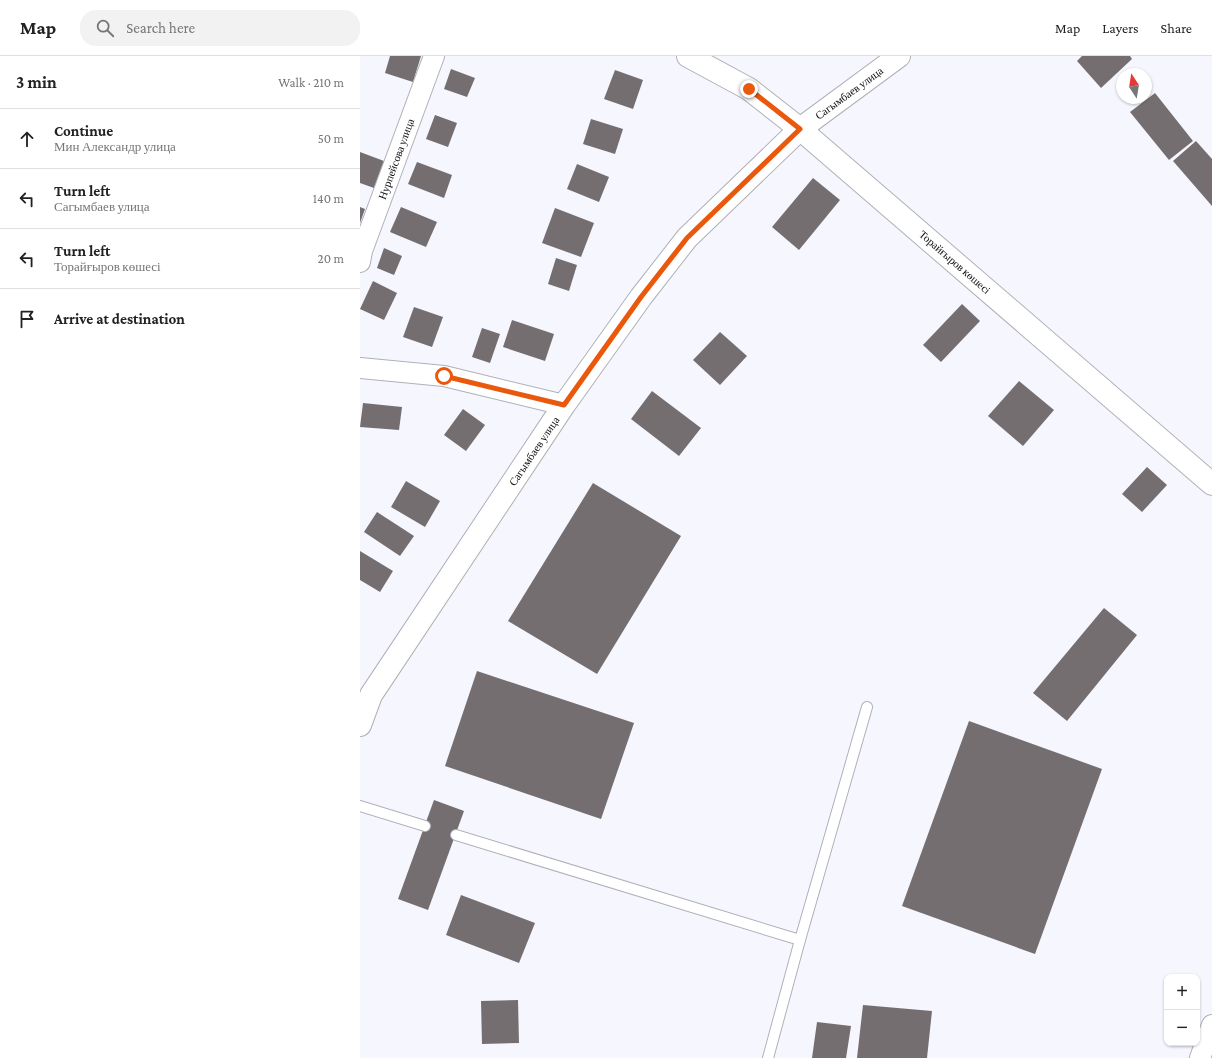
<!DOCTYPE html>
<html lang="en">
<head>
<meta charset="utf-8">
<style>
	:root { --surface:#fff; --page:#f2f2f2; --text:#222; --muted:#767676; --line:#e0e0e0 }
	body { margin:0; font-family:"Crimson Pro",serif; background:var(--page); color:var(--text) }
	.controls { position:absolute; right:12px; bottom:12px; display:grid; overflow:hidden; border-radius:8px; box-shadow:0 1px 3px #0004 }
	.controls button { width:36px; height:36px; display:grid; place-items:center; padding:0; border:0; border-bottom:1px solid var(--line); background:var(--surface); color:var(--text); font:20px sans-serif }
	.compass { position:absolute; left:756px; top:12px; width:36px; height:36px; border-radius:50%; background:var(--surface); box-shadow:0 1px 3px #0004; rotate:348deg }
	.stop { position:absolute; width:12px; height:12px; margin:-9px; border:3px solid #ea580c; border-radius:50%; background:#fff }
	.stop.end { background:#ea580c; border-color:#fff; box-shadow:0 1px 4px #0008 }
	.list { margin:0; padding:0; list-style:none }
	h2 { display:flex; justify-content:space-between; align-items:center; height:52px; margin:0; padding:0 16px; font-size:17px }
	h2 small { font-size:13px; font-weight:400; color:var(--muted) }
	.list li { display:grid; grid-template-columns:26px 1fr auto; gap:12px; align-items:center; box-sizing:border-box; height:60px; padding:0 16px; border-top:1px solid var(--line) }
	.list b { display:block; font-size:15px; white-space:nowrap }
	.list p { margin:0; font-size:13px; white-space:nowrap; color:var(--muted) }
	.list em { font-size:13px; font-style:normal; color:var(--muted) }
	.icon { flex:none; width:22px; height:22px; fill:none; stroke:currentColor; stroke-width:2; stroke-linecap:round; stroke-linejoin:round }
	.map { position:relative; flex:none; width:852px; height:1002px; overflow:hidden }
	header { display:flex; align-items:center; gap:24px; box-sizing:border-box; height:56px; padding:0 20px; background:var(--surface); border-bottom:1px solid var(--line) }
	header strong { font-size:19px }
	nav { display:flex; gap:22px; margin-inline-start:auto; font-size:14px }
	.search { width:280px; height:36px; background:var(--page); display:flex; align-items:center; gap:10px; box-sizing:border-box; padding:0 14px; border-radius:16px; color:var(--muted); font-size:15px }
	main { display:flex }
	aside { flex:1; background:var(--surface) }
	.map>svg:first-child { display:block }
	.building { fill:#756e70 }
	.lines { fill:none; stroke-linecap:round; stroke-linejoin:round }
	.lane-casing { stroke:#b0b1b8; stroke-width:12 }
	.street-casing { stroke:#b0b1b8; stroke-width:22 }
	.secondary-casing { stroke:#b0b1b8; stroke-width:24 }
	.lane { stroke:#fff; stroke-width:10 }
	.street { stroke:#fff; stroke-width:20 }
	.secondary { stroke:#fff; stroke-width:22 }
	.route { stroke:#ea580c; stroke-width:5 }
	.labels { text-anchor:middle; stroke-width:3; stroke-linejoin:round; paint-order:stroke }
	.street-label { font-size:11px; fill:#0d0d0f; stroke:#fff }
</style>
</head>
<body>
<header>
<strong>Map</strong>
<div class="search"><svg class="icon" aria-label="search" viewBox="0 0 24 24"><circle cx="10" cy="10" r="6"/><path d="M15 15l6 6"/></svg>Search here</div>
<nav><a>Map</a><a>Layers</a><a>Share</a></nav>
</header>
<main>
<aside>
<h2>3 min<small>Walk · 210 m</small></h2>
<ul class="list">
<li><svg class="icon" aria-label="ahead" viewBox="0 0 24 24"><path d="M12 20V5M6 11l6-6 6 6"/></svg><div><b>Continue</b><p>Мин Александр улица</p></div><em>50 m</em></li>
<li><svg class="icon" aria-label="left" viewBox="0 0 24 24"><path d="M17 20v-9H6M10 6l-5 5 5 5"/></svg><div><b>Turn left</b><p>Сагымбаев улица</p></div><em>140 m</em></li>
<li><svg class="icon" aria-label="left" viewBox="0 0 24 24"><path d="M17 20v-9H6M10 6l-5 5 5 5"/></svg><div><b>Turn left</b><p>Торайғыров көшесі</p></div><em>20 m</em></li>
<li><svg class="icon" aria-label="arrive" viewBox="0 0 24 24"><path d="M6 21V4h12l-3 4 3 4H6"/></svg><div><b>Arrive at destination</b></div></li>
</ul>
</aside>
<div class="map">
<svg width="852" height="1002" viewBox="0 0 852 1002">
	<rect width="100%" height="100%" fill="#f5f6fe"/>
	<g class="building">
		<path d="M30 0H61L53 26 25 17Z"/>
		<path d="M722 0H770L772 3 741 32 717 5Z"/>
		<path d="M91 13 115 22 107 41 84 33Z"/>
		<path d="M255 14 283 24 273 53 244 43Z"/>
		<path d="M795 37 833 85 809 104 770 56Z"/>
		<path d="M75 59 97 67 88 91 66 83Z"/>
		<path d="M231 63 263 73 255 98 223 88Z"/>
		<path d="M836 85 852 103V150L813 105Z"/>
		<path d="M0 96 24 105 14 132 0 127Z"/>
		<path d="M57 106 92 119 84 142 48 128Z"/>
		<path d="M217 108 249 121 239 146 207 133Z"/>
		<path d="M453 122 480 144 439 194 412 171Z"/>
		<path d="M0 151 5 153 0 167Z"/>
		<path d="M41 151 77 166 66 191 30 176Z"/>
		<path d="M195 152 234 167 221 201 182 187Z"/>
		<path d="M24 192 42 200 34 219 17 212Z"/>
		<path d="M196 202 217 209 209 235 188 228Z"/>
		<path d="M13 225 37 237 24 264 0 253Z"/>
		<path d="M602 248 620 265 581 306 563 289Z"/>
		<path d="M54 251 83 261 72 291 43 281Z"/>
		<path d="M152 264 194 278 185 305 143 291Z"/>
		<path d="M122 272 140 278 130 307 112 301Z"/>
		<path d="M360 276 387 300 360 329 333 304Z"/>
		<path d="M659 325 694 354 663 390 628 360Z"/>
		<path d="M292 335 341 372 319 400 271 363Z"/>
		<path d="M3 347 42 351 39 374 0 371Z"/>
		<path d="M103 353 125 369 106 395 84 379Z"/>
		<path d="M787 411 807 429 782 456 762 438Z"/>
		<path d="M46 425 80 445 65 471 31 451Z"/>
		<path d="M233 427 321 480 237 618 148 565Z"/>
		<path d="M17 456 54 480 40 500 4 476Z"/>
		<path d="M0 495 33 515 20 536 0 524Z"/>
		<path d="M744 552 777 579 707 665 673 637Z"/>
		<path d="M117 615 274 667 241 763 85 710Z"/>
		<path d="M609 665 742 713 675 898 542 850Z"/>
		<path d="M74 744 104 755 68 854 38 843Z"/>
		<path d="M101 839 175 867 159 907 86 879Z"/>
		<path d="M158 944 159 987 122 988 121 945Z"/>
		<path d="M503 949 572 955 567 1002H497Z"/>
		<path d="M457 966 491 970 486 1002H452Z"/>
	</g>
	<g class="lines">
		<defs>
			<g id="lane">
				<path d="M0 750 65 770"/>
				<path d="M96 779 440 884"/>
				<path d="M408 1002 440 884 507 651"/>
			</g>
			<g id="street">
				<path d="M0 206 2 195 74 0"/>
				<path d="M0 312 84 320 204 349"/>
				<path d="M840 1002 852 969"/>
			</g>
			<g id="secondary">
				<path d="M328 0 389 33 440 73 852 428"/>
				<path d="M0 669 11 639 204 349 281 241 327 182 440 73 539 0"/>
			</g>
		</defs>
		<use href="#lane" class="lane-casing"/>
		<use href="#street" class="street-casing"/>
		<use href="#secondary" class="secondary-casing"/>
		<use href="#lane" class="lane"/>
		<use href="#street" class="street"/>
		<use href="#secondary" class="secondary"/>
	</g>
	<g class="lines">
		<path class="route" d="M84 320 204 349 281 241 327 182 440 73 389 33"/>
	</g>
	<g class="labels">
		<g class="street-label">
			<text transform="translate(489 37) rotate(-36)" y="4">Сагымбаев улица</text>
			<text transform="translate(36 103) rotate(-70)" y="4">Нурпейсова улица</text>
			<text transform="translate(595 206) rotate(41)" y="4">Торайғыров көшесі</text>
			<text transform="translate(174 395) rotate(-56)" y="4">Сагымбаев улица</text>
		</g>
	</g>
</svg>
<div class="controls">
<button>+</button>
<button>−</button>
</div>
<svg class="compass" viewBox="-18 -18 36 36"><path d="M0-13l5 13h-10z" fill="#e53935"/><path d="M0 13l5-13h-10z" fill="#767676"/></svg>
<div class="stop" style="left:84px;top:320px"></div>
<div class="stop end" style="left:389px;top:33px"></div>
</div>
</main>
</body>
</html>
